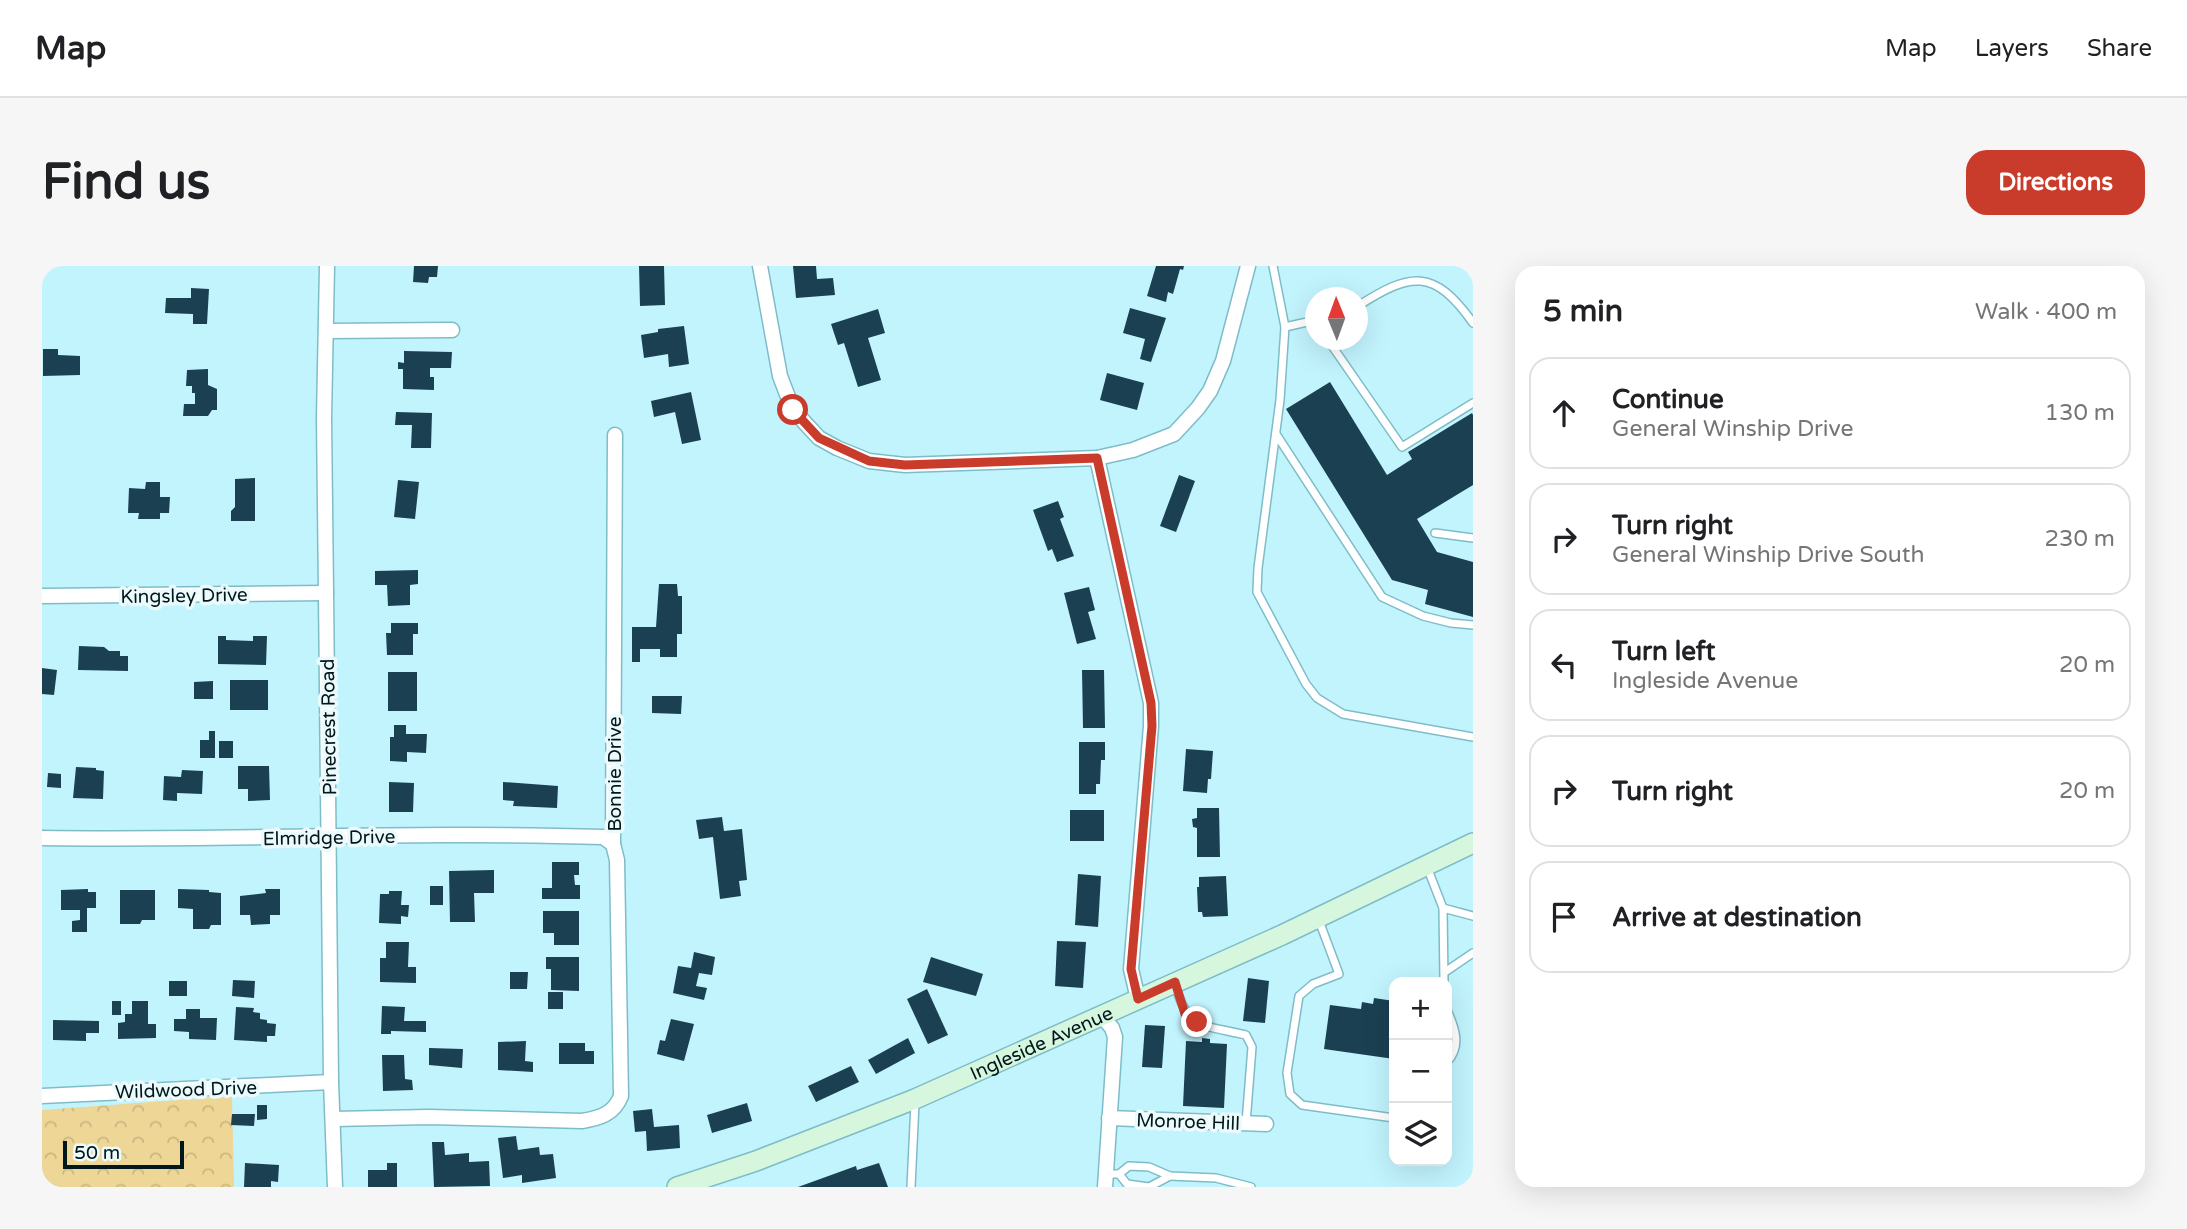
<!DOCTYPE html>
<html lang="en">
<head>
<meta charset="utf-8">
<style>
	:root { --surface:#fff; --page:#f6f6f6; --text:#202124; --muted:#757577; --line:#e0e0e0; --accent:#c93c2b }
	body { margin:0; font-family:"Varela Round",sans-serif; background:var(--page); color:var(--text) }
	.controls { position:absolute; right:21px; bottom:21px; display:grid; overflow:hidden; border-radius:14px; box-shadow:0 7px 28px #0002 }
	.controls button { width:63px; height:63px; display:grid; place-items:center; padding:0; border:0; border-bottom:2px solid var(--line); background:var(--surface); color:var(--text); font:35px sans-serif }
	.compass { position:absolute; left:1263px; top:21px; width:63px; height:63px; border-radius:50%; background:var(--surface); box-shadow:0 7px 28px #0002; rotate:359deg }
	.scale { position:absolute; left:21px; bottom:18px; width:121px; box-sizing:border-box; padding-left:7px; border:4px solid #00171c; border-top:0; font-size:19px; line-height:24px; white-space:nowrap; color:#00171c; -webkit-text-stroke:5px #edfafc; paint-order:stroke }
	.stop { position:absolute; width:21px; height:21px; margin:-16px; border:5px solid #c93c2b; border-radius:50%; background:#fff }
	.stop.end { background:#c93c2b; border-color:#fff; box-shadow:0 2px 7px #0008 }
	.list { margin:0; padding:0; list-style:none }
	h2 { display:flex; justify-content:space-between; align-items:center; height:91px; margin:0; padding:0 28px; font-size:30px }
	h2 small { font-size:23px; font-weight:400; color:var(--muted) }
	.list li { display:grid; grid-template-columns:46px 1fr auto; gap:21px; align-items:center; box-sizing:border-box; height:112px; margin:0 14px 14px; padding:0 14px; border:2px solid var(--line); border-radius:21px }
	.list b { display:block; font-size:26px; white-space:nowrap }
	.list p { margin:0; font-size:23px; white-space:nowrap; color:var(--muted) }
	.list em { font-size:23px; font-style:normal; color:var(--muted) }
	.icon { flex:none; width:38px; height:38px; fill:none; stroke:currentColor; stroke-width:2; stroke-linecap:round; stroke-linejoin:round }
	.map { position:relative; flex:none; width:1431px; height:921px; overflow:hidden; border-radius:21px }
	header { display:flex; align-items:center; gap:42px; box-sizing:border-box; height:98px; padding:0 35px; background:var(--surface); border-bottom:2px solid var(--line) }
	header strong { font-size:33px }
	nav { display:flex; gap:38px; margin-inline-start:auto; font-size:24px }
	.intro { display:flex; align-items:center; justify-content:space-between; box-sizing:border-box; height:168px; padding:0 42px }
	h1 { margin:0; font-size:49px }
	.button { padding:18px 32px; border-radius:21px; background:var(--accent); color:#fff; font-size:24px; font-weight:700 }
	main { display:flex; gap:42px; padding:0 42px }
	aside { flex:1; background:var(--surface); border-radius:21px; box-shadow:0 7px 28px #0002 }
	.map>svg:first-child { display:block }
	.park { fill:url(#park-crowns) }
	.building { fill:#1a4052 }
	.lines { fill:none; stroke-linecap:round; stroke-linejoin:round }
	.lane-casing { stroke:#7ebdc8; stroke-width:10 }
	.street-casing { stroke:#7ebdc8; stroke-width:17 }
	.secondary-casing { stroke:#7ebdc8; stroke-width:22 }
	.lane { stroke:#fff; stroke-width:7 }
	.street { stroke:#fff; stroke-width:14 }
	.secondary { stroke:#d6f6de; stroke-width:19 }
	.route { stroke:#c93c2b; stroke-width:9 }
	.labels { text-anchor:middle; stroke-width:7; stroke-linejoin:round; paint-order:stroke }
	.street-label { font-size:19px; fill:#00171c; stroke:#edfafc }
</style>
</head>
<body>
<header>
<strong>Map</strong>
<nav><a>Map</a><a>Layers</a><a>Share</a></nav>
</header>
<div class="intro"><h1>Find us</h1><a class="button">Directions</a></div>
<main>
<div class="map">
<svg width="1431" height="921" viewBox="0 0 1431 921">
	<defs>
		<pattern id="park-crowns" width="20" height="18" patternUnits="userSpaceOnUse" patternTransform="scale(1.75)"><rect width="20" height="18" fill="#edd696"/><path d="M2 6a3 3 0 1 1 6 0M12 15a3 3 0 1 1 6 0" fill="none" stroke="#c9b781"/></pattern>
	</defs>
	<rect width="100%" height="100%" fill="#c2f4fe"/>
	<path class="park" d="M190 830 192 921H0V844Z"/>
	<g class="building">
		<path d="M372 0H396L395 11H387L386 17 371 16Z"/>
		<path d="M597 0H622L623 39 598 40Z"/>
		<path d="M751 0H774L775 13 791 12 793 29 754 32Z"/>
		<path d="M1114 0H1142L1141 4 1138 3 1131 28 1126 26 1124 36 1105 30Z"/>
		<path d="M149 22 167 23 165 58H151V48L123 47 124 32H149Z"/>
		<path d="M1088 42 1124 52 1109 96 1098 93 1103 73 1081 67Z"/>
		<path d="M836 43 843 67 826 72 839 114 816 121 802 77 796 79 789 58Z"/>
		<path d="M642 60 647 98 627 101 626 88 602 92 599 69 616 66V63Z"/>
		<path d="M1 83H16V89L38 90V109L1 110Z"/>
		<path d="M362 85 410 86 409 102H388V111H392V124L361 123V103H356V96L362 97Z"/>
		<path d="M166 103V119L175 123V144H170L166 150H141L142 138H153V127H150V120H144L145 104Z"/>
		<path d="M1065 107 1102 117 1095 144 1058 134Z"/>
		<path d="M1288 116 1345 209 1370 193 1366 186 1430 147 1431 149V219L1375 253 1395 286 1431 296V351L1383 338 1386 324 1350 314 1244 143Z"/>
		<path d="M649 126 659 174 640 178 633 146 612 151 609 135Z"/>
		<path d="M354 146 390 147 389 182H369L370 159H353Z"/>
		<path d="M1137 209 1153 215 1134 266 1118 260Z"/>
		<path d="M213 212V255H189V245L193 241V213Z"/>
		<path d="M356 214 377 216 373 253 352 251Z"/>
		<path d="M104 216H118V231H128L127 247H118V253H96L97 247H86L87 222 103 223Z"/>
		<path d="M1016 235 1022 251 1018 253 1032 290 1015 296 1010 283 1006 285 991 244Z"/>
		<path d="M376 304V318L368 319V339L346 340 345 319H333V305Z"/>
		<path d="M617 318H635L636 330H640V368H635V391H618V383H598V396H590V361H614Z"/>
		<path d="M1047 321 1053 344 1046 346 1054 373 1035 378 1022 327Z"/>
		<path d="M349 357H376V368H371V389H345L344 367H349Z"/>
		<path d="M176 370H184V374L211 375V370H225L224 399 176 398Z"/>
		<path d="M37 380 62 381 67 385H78V390H86V405L36 404Z"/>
		<path d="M0 402 15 404 12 429 0 428Z"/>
		<path d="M1040 404H1062L1063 462H1041Z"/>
		<rect x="346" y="406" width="29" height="39"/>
		<rect x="188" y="414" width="38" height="30"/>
		<path d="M171 415V433H152V416Z"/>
		<path d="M610 430H640L639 448 610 447Z"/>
		<path d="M352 459H364V468H385L384 487 365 486V496L348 495V471H352Z"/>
		<path d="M167 465H173V492H158V474H167Z"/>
		<rect x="177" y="475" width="14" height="17"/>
		<path d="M1037 476H1063V494H1059L1058 518H1054V528H1037Z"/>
		<path d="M1144 483 1171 485 1169 513H1166L1165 527 1141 525Z"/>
		<path d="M196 500H227L228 534 206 535V523H196Z"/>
		<path d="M34 501 54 502V504L62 505 61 533 31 532Z"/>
		<path d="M140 504 161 505 160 528 135 527V535L121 534 122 510 139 511Z"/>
		<path d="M6 507 19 508V522L5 521Z"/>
		<path d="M347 516 372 517 371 546H347Z"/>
		<path d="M461 516 516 520 515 542 471 540 472 535 461 534Z"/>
		<path d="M1155 542H1177L1178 591H1155V562L1151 561 1150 553 1155 552Z"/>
		<rect x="1028" y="544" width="34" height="31"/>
		<path d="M680 551 682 565 700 563 705 614 697 615 699 630 678 633 671 571 657 573 654 554Z"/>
		<path d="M510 596H537V609H532L533 619H538V633H500V622H510Z"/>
		<path d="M452 604V627H432L433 656H408L407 605Z"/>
		<path d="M1036 608 1059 610 1056 661 1033 659Z"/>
		<path d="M1184 610 1186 650 1161 651 1160 646H1156L1155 621H1157V611Z"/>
		<rect x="388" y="620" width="13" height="19"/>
		<path d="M46 623V626H54V642H45V666H30V655L38 654V644H19V624Z"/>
		<path d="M136 623 167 624V626L179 627V659H169L167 663H151V643L136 642Z"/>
		<path d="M223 623H238V649H228V658L209 659 208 649H198V630L224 627Z"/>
		<path d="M78 624H113V654H100L98 658H78Z"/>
		<path d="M347 625H360L359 639H367L366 651 359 650V658L337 657 338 628H347Z"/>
		<path d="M501 645H537V679H512V667H501Z"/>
		<path d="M1015 675 1044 676 1041 722 1013 720Z"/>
		<path d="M344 676H367L366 701H374V717L338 716V692H344Z"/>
		<path d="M652 686 673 691 670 709 657 707 654 720 665 722 662 734 631 727 636 700 649 702Z"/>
		<path d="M504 691H537V725L509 724V703H504Z"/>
		<path d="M889 691 941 708 934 730 881 716Z"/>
		<path d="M468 706H486L485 723H468Z"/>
		<path d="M1206 712 1227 715 1223 757 1201 755Z"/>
		<path d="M191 714 213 715 212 732 190 730Z"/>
		<rect x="127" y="715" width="18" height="15"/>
		<path d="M885 723 906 769 886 778 865 733Z"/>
		<rect x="506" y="726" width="15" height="17"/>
		<path d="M1332 732 1352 735V793L1282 783 1288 739 1319 743 1320 736 1331 738Z"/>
		<rect x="70" y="735" width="9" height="14"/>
		<path d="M90 735H106V758H114V772L76 773V757L83 756V748H90Z"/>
		<path d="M340 740 363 741 362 755H384V766L349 765V768H339Z"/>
		<path d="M194 741 212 742 211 746 218 747V753L225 754V757L234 758 233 770H225V776L192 774Z"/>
		<path d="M144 743H158V752H175L174 774 147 773V766L132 765V753H144Z"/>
		<path d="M629 753 652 758 642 795 615 788 618 774 623 775Z"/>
		<path d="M11 754 57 755V767H44V775L11 774Z"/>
		<path d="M1103 759 1123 760 1120 802 1100 801Z"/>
		<path d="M866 772 873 787 834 808 826 794Z"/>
		<path d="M1160 772 1168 773V777L1185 778 1182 842 1141 840 1144 775 1160 776Z"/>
		<path d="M484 775 483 795 491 796V806L456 804V776Z"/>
		<path d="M517 777H543V785H552V798H517Z"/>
		<path d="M387 782 421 783 420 802 387 799Z"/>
		<path d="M340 789H362L363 813 370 814 371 824 341 825Z"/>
		<path d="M809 800 817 816 774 836 766 820Z"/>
		<path d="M705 837 710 855 670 867 665 849Z"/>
		<path d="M215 839H225V853L215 854Z"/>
		<path d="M610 843 612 861 637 859 638 882 605 885 604 865 593 866 591 845Z"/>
		<path d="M190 848H213L212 860 189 859Z"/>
		<path d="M474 870 476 884 497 881 498 889 511 888 514 912 480 917V909L461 912 456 872Z"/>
		<path d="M390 876H402L403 889 427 887V896L447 895 448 920 392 921Z"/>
		<path d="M203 897 237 899 236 916 229 915V921H202Z"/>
		<path d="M345 897H355V921H326V904H345Z"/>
		<path d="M837 897 846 921H756L814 900 815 904Z"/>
	</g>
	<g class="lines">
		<defs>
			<g id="lane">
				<path d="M1231 0 1243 61 1238 134 1216 302 1215 326 1264 418 1275 432 1301 448 1431 471"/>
				<path d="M1316 40C1369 6 1392 2 1431 57"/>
				<path d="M1243 61 1274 54"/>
				<path d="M1286 74 1360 181 1431 137"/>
				<path d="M1234 168 1340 331 1381 350 1409 357 1431 359"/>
				<path d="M1393 267 1431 272"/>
				<path d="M1385 601 1401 642 1402 716"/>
				<path d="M1401 642 1431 650"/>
				<path d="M1276 652 1297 708 1271 718 1257 730 1245 807 1248 828 1260 839 1352 852"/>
				<path d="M1403 706 1431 687"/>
				<path d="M1133 717C1144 764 1163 759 1204 769L1210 781 1204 857"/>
				<path d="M1405 744C1413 762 1420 780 1405 796"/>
				<path d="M1065 908H1077L1087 900 1107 901 1128 910 1174 912 1209 921"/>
				<path d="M1077 908 1085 918 1107 921 1128 910"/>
				<path d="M869 921 873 837"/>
			</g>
			<g id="street">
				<path d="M285 0 282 152 284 327 289 816 293 921"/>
				<path d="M718 0 738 110 751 144 777 172 795 182 827 195 863 199 1055 192 1091 184 1132 168 1156 142 1168 125 1181 95 1206 0"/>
				<path d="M284 65 410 64"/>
				<path d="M1055 192 1109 437V460L1089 703 1096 733"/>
				<path d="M0 330 284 327"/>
				<path d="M0 572C187 575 374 565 561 571L571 578"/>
				<path d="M1059 749 1070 762 1073 771 1063 921"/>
				<path d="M0 830 289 816"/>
				<path d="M1067 852 1224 858"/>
				<path d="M291 853 387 851 540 855C558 852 572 848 579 830L575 594 571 578 573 169"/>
			</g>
			<g id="secondary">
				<path id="s1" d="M635 921 714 895 873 833 1240 669 1431 577"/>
			</g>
		</defs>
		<use href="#lane" class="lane-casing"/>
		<use href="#street" class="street-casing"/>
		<use href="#secondary" class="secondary-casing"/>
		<use href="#lane" class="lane"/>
		<use href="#street" class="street"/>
		<use href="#secondary" class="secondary"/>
	</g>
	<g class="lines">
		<path class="route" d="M751 144 777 172 827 195 863 199 1055 192 1109 437 1110 460 1089 703 1096 733 1133 716 1143 748 1155 756"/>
	</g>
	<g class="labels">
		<g class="street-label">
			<text transform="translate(142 329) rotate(-1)" y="7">Kingsley Drive</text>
			<text transform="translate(286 461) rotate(-91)" y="7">Pinecrest Road</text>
			<text transform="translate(572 508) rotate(-90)" y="7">Bonnie Drive</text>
			<text transform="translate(287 571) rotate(-1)" y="7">Elmridge Drive</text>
			<text dy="7" stroke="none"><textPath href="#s1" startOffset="392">Ingleside Avenue</textPath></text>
			<text transform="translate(144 823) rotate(-2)" y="7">Wildwood Drive</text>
			<text transform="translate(1146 855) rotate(2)" y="7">Monroe Hill</text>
		</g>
	</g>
</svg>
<div class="controls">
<button>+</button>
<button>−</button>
<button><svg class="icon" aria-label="layers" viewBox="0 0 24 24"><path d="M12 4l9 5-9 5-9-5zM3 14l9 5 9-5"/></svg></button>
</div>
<svg class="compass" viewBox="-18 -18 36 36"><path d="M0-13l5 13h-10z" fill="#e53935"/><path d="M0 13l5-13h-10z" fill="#757577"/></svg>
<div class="scale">50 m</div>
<div class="stop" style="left:751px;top:144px"></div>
<div class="stop end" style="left:1155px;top:756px"></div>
</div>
<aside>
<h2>5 min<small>Walk · 400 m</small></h2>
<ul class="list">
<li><svg class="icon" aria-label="ahead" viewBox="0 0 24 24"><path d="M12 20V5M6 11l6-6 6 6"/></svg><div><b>Continue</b><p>General Winship Drive</p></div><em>130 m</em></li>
<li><svg class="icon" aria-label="right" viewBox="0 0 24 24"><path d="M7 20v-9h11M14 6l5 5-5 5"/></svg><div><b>Turn right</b><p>General Winship Drive South</p></div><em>230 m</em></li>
<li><svg class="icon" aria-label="left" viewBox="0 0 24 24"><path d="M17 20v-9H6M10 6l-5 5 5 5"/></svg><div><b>Turn left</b><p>Ingleside Avenue</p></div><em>20 m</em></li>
<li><svg class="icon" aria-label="right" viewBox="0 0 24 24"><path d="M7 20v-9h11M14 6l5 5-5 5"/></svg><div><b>Turn right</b></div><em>20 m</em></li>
<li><svg class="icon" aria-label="arrive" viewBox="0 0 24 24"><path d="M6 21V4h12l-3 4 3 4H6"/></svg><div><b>Arrive at destination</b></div></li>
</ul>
</aside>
</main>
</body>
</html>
